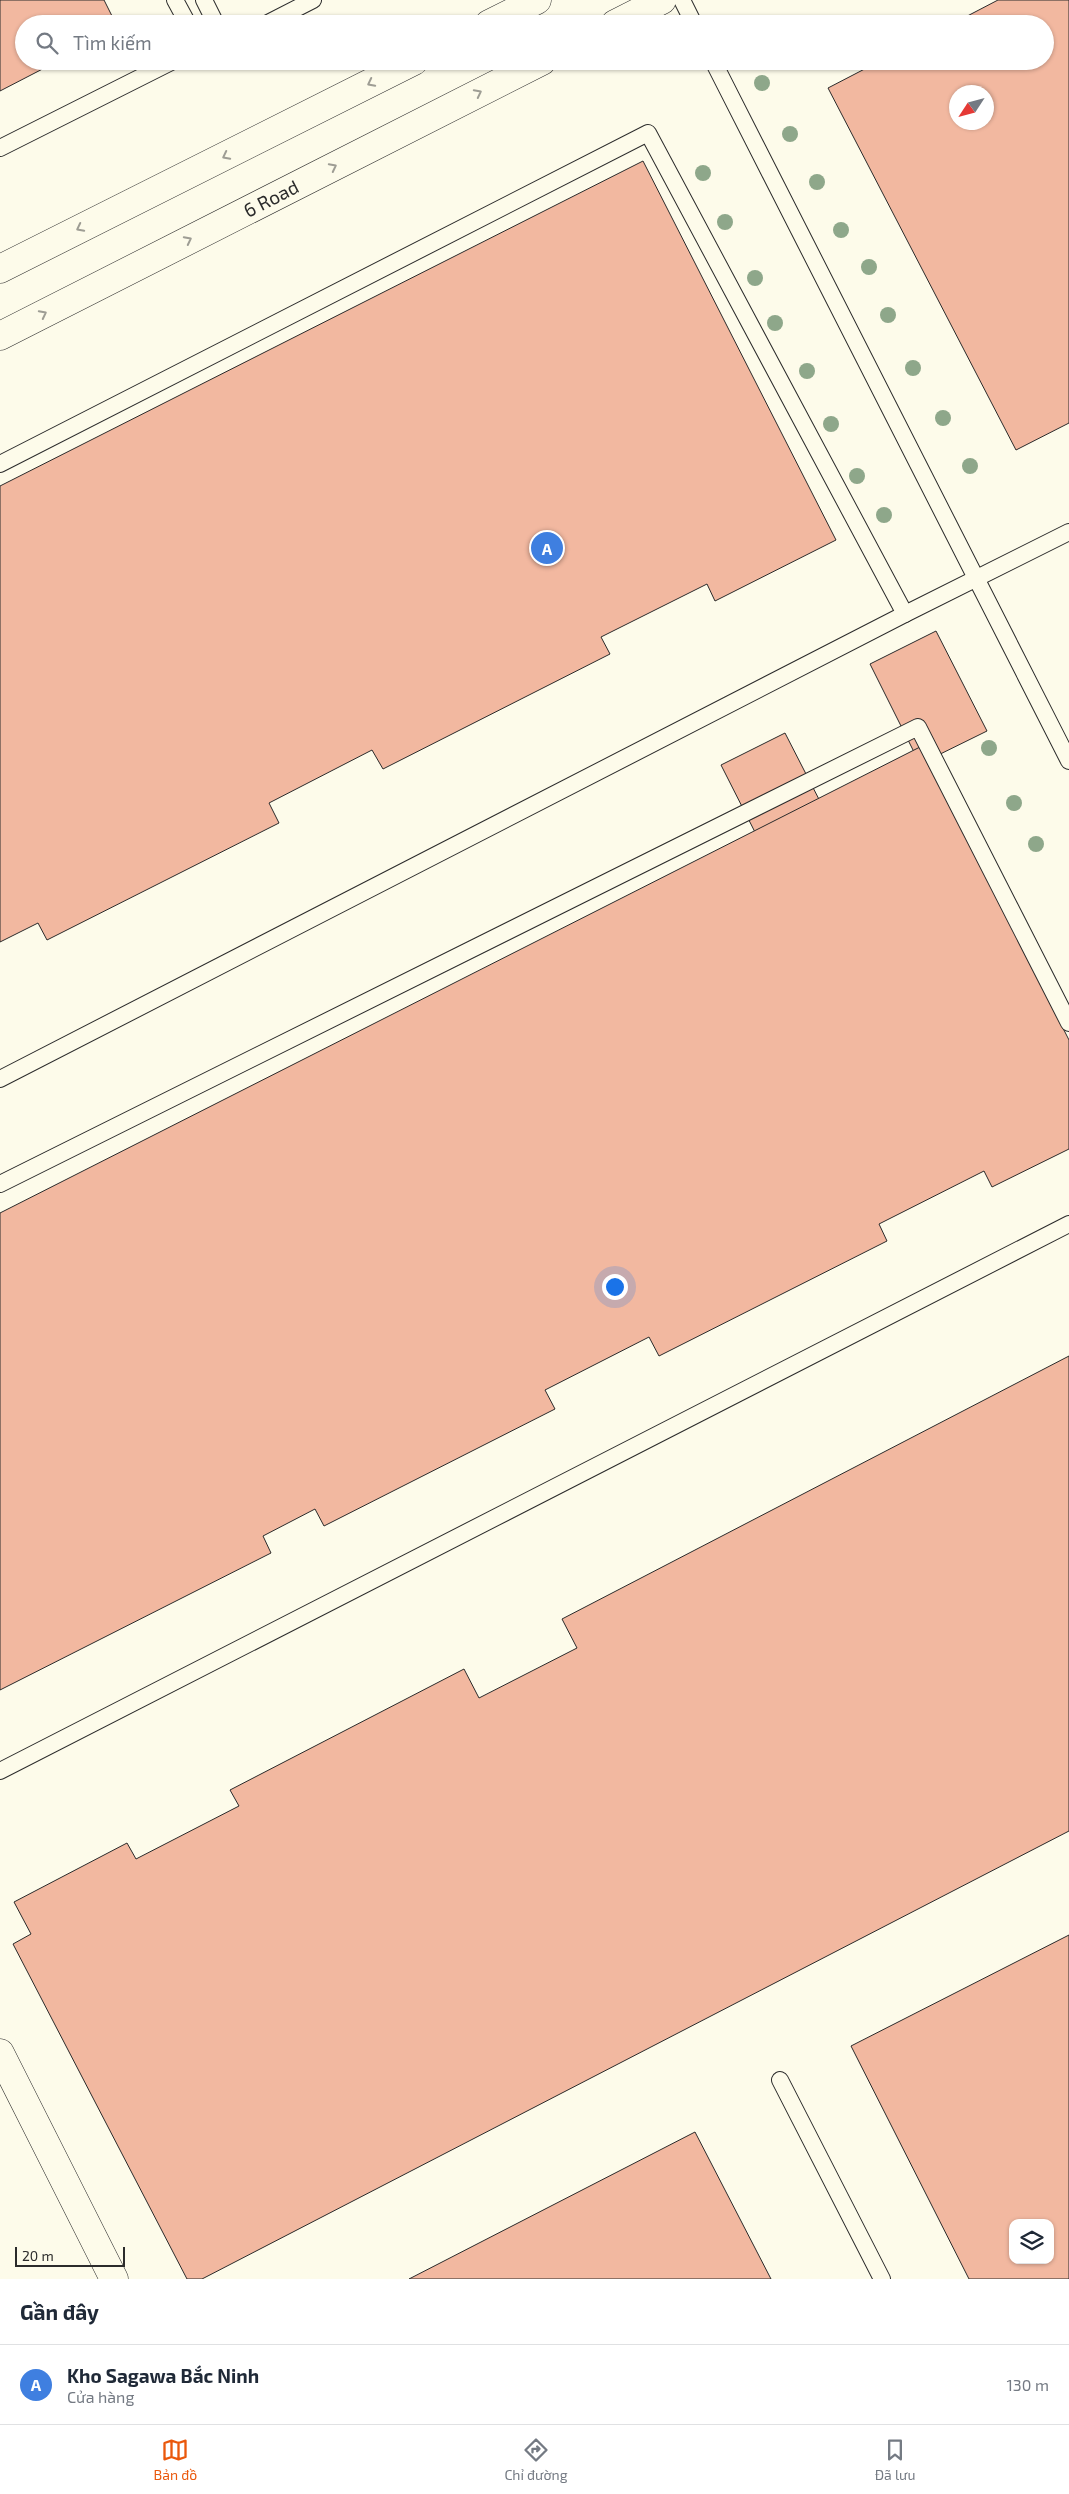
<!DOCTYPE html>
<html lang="vi">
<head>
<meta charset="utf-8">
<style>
	:root { --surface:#fff; --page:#f2f2f3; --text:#1f2937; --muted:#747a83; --line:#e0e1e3; --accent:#ea580c }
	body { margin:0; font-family:"Exo 2",sans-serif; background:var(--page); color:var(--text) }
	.controls { position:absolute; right:15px; bottom:15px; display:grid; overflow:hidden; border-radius:10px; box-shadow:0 1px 4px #0004 }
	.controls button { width:45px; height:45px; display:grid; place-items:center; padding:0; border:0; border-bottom:1px solid var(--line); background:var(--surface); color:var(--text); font:25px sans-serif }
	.compass { position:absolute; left:949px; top:85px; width:45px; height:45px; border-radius:50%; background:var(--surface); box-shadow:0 1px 4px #0004; rotate:234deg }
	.scale { position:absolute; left:15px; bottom:12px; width:110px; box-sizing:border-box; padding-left:5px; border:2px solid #2b2b2b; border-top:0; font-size:14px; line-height:18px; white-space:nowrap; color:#2b2b2b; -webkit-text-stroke:4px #fdfbea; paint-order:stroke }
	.you { position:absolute; left:614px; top:1286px; width:18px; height:18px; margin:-12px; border:4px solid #fff; border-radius:50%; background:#1a73e8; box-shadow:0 0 0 8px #1a73e833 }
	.badge { display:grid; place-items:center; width:32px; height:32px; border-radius:50%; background:var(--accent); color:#fff; font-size:16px; font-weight:700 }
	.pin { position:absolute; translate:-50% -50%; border:2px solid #fff; box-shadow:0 1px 5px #0006 }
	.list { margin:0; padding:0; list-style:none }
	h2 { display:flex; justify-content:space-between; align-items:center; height:65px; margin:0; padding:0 20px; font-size:21px }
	h2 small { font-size:16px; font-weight:400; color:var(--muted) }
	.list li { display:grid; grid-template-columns:32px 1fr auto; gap:15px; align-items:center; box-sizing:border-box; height:80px; padding:0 20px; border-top:1px solid var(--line) }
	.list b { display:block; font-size:19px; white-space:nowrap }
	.list p { margin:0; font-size:16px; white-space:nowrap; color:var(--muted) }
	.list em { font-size:16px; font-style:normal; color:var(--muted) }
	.icon { flex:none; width:28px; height:28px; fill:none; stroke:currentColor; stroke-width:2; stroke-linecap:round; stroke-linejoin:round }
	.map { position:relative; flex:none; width:1069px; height:2279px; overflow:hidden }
	.search { position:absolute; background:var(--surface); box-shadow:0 1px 4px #0004; left:15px; right:15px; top:15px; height:55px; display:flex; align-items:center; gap:12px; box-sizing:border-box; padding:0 18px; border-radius:28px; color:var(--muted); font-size:19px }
	.sheet { height:145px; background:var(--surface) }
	nav { display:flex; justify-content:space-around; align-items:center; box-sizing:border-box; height:70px; border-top:1px solid var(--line); background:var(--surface); font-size:14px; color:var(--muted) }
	nav a { display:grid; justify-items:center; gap:2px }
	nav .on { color:var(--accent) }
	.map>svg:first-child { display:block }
	.building { fill:#f2b8a0; stroke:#2b2b2b; fill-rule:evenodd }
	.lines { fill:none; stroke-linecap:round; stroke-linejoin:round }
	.service-casing { stroke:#2b2b2b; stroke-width:18 }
	.minor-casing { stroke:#2b2b2b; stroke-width:29 }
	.secondary-casing { stroke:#2b2b2b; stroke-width:29 }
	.service { stroke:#fdfbea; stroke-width:16 }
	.minor { stroke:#fdfbea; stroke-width:28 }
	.secondary { stroke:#fdfbea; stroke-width:28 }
	.tree { fill:#8ea78a }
	.oneway { stroke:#9e9d94 }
	.labels { text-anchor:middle; stroke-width:4; stroke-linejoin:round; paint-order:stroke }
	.street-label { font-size:19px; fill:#2b2b2b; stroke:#fdfbea }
</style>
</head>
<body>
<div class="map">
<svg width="1069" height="2279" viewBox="0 0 1069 2279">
	<rect width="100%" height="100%" fill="#fdfbea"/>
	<g class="building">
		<path d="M0 0H104L116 24H24V61H58L0 91Z"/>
		<path d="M998 0H1069V423L1016 450 828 88 880 61H1045V24H952ZM956 92H986V122H956Z"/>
		<path d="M643 161 836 540 715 601 707 584 601 637 610 654 383 769 372 750 269 803 279 823 47 940 38 923 0 942V486Z"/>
		<path d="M936 631 987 731 920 764 870 664Z"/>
		<path d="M785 733 825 811 761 844 721 765Z"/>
		<path d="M920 747 1069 1040V1149L992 1187 984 1171 879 1224 887 1241 659 1356 649 1337 545 1390 555 1409 324 1526 315 1509 263 1536 271 1553 0 1690V1213Z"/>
		<path d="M1069 1356V1831L202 2279H187L13 1944 31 1934 14 1902 127 1843 136 1859 239 1806 230 1790 464 1669 479 1698 577 1648 562 1619Z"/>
		<path d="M1069 1935V2279H969L851 2046ZM1013 2223H1050V2260H1013Z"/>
		<path d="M695 2132 771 2279H409Z"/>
	</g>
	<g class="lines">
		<defs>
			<g id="service">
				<path d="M175 0 188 24"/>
				<path d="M204 0 216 24"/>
				<path d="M682 0 694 24"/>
				<path d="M266 24 313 0"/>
				<path d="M713 61 1069 761"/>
				<path d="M0 148 173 61"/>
				<path d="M0 464 648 133 905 614"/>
				<path d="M0 1079 905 614 1069 532"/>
				<path d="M0 1184 918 727 1069 1023"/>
				<path d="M0 1771 1069 1224"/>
				<path d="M780 2080 882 2279"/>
			</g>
			<path id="minor" d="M0 2053 114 2279"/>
			<g id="secondary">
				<path d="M489 24 537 0"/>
				<path d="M615 24 662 0"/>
				<path d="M0 269 414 61"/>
				<path id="s1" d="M0 336 542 61"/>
			</g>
		</defs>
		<use href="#service" class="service-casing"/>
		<use href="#minor" class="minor-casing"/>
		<use href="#secondary" class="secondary-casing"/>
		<use href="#service" class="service"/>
		<use href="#minor" class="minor"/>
		<use href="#secondary" class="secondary"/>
	</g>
	<g class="tree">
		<circle cx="762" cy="83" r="8"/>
		<circle cx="790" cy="134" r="8"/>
		<circle cx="703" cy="173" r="8"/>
		<circle cx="817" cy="182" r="8"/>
		<circle cx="725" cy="222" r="8"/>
		<circle cx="841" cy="230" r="8"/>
		<circle cx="869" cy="267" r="8"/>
		<circle cx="755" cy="278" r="8"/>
		<circle cx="888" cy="315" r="8"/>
		<circle cx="775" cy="323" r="8"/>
		<circle cx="913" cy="368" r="8"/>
		<circle cx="807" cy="371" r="8"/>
		<circle cx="943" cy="418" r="8"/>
		<circle cx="831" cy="424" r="8"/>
		<circle cx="970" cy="466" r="8"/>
		<circle cx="857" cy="476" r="8"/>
		<circle cx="884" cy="515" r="8"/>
		<circle cx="989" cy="748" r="8"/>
		<circle cx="1014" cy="803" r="8"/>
		<circle cx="1036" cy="844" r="8"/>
	</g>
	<defs><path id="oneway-chevron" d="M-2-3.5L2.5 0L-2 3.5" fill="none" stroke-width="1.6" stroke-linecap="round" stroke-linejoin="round" transform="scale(1.25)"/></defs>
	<g class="oneway">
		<use href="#oneway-chevron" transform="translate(371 83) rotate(153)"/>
		<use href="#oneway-chevron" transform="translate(478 93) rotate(-27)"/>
		<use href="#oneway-chevron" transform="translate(226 156) rotate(153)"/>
		<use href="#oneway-chevron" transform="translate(333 167) rotate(-27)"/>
		<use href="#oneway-chevron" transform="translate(80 228) rotate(153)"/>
		<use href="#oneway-chevron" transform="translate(188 240) rotate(-27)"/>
		<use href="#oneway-chevron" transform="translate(43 314) rotate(-27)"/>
	</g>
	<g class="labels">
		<g class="street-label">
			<text dy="7" stroke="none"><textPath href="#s1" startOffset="304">6 Road</textPath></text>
		</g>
	</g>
</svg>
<div class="controls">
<button><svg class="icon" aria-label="layers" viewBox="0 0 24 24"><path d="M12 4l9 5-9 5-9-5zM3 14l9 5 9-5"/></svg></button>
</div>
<svg class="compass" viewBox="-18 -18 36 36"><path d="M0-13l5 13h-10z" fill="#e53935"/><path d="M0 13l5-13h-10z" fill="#747a83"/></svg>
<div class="scale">20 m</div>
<div class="you"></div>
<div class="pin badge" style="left:547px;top:548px;background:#3f7fe0">A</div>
<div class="search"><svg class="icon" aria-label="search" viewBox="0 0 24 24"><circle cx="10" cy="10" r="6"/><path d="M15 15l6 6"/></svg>Tìm kiếm</div>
</div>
<section class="sheet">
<h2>Gần đây<small></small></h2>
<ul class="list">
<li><span class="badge" style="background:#3f7fe0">A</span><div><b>Kho Sagawa Bắc Ninh</b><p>Cửa hàng</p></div><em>130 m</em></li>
</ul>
</section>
<nav>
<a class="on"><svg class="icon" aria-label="map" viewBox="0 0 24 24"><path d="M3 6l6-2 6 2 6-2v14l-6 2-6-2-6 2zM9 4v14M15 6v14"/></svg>Bản đồ</a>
<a><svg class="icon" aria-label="directions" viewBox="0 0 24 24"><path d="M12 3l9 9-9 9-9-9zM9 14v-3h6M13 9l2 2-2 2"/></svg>Chỉ đường</a>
<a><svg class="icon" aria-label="saved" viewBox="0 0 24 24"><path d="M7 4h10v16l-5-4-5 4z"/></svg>Đã lưu</a>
</nav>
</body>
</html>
